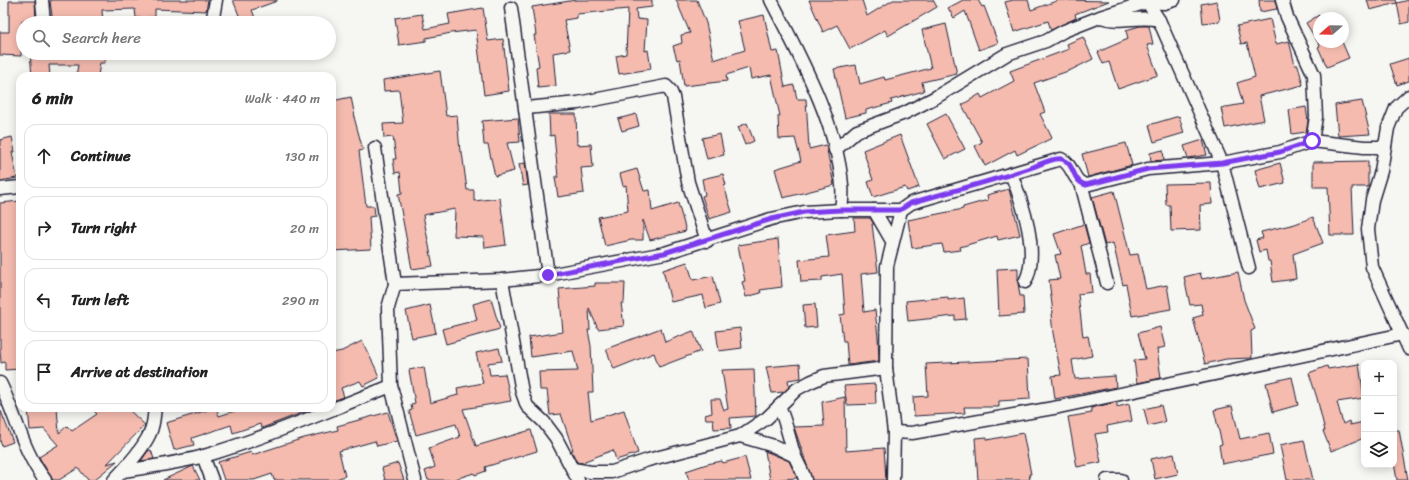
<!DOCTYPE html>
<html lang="en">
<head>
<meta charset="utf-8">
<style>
	:root { --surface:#fff; --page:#f6f6f6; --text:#222; --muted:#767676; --line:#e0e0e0 }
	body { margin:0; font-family:Sriracha,sans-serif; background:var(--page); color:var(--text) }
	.controls { position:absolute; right:12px; bottom:12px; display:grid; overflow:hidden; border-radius:8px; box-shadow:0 2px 10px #0003 }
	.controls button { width:36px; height:36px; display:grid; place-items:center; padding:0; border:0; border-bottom:1px solid var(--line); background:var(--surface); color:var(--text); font:20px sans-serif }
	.compass { position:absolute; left:1313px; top:12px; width:36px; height:36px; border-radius:50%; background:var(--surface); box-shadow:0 2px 10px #0003; rotate:250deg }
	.stop { position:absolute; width:12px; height:12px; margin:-9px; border:3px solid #7c3aed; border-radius:50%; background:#fff }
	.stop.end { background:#7c3aed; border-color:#fff; box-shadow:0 1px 4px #0008 }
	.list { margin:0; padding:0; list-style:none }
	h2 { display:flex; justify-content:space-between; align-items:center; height:52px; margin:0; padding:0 16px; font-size:17px }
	h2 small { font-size:13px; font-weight:400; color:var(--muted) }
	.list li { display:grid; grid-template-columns:26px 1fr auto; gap:12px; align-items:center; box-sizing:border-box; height:64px; margin:0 8px 8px; padding:0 8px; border:1px solid var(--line); border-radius:12px }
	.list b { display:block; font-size:15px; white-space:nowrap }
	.list em { font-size:13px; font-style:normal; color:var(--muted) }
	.icon { flex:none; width:22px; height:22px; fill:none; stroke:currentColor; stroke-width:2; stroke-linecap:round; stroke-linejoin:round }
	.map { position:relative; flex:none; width:1409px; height:480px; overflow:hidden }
	.search { position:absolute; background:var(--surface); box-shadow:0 2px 10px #0003; left:16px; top:16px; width:320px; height:44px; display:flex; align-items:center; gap:10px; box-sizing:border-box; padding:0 14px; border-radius:22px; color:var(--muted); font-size:15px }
	.panel { position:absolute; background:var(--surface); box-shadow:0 2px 10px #0003; left:16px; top:72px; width:320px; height:340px; border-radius:12px }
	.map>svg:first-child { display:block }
	.building { fill:#f5bbaf; stroke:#22223b }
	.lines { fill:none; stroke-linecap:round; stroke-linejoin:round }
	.minor-casing { stroke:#22223b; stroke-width:15 }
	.minor { stroke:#f6f6f2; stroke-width:12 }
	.route { stroke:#7c3aed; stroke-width:5 }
</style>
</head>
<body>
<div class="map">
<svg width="1409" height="480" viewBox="0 0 1409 480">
	<rect width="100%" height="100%" fill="#f6f6f2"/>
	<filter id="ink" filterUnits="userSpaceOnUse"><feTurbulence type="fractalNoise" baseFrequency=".025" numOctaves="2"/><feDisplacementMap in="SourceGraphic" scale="8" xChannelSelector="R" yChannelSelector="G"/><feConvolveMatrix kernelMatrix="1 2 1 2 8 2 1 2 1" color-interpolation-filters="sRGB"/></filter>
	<g filter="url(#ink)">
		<g class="building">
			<path d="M53 0H208L206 11 155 9V17L136 18 135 9 102 10 103 23H53L50 1Z"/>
			<path d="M233 0H277V1L252 10 257 23H242Z"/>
			<path d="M576 0H652V7L636 9 637 19 647 20 645 51 648 50 651 69 619 74 616 56 626 54 628 9 577 14V18L564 20 570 50 553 53 556 86 538 88 536 67 539 66 534 35H536L532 7Z"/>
			<path d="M676 0H697L706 23 714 60 745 50 738 21 764 15 772 52 778 51 785 87 794 85 797 99H806L809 149 826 145 834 185 783 198 775 169 801 161 795 138 779 139 778 116H780L771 75 751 79 749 68 726 75 727 81 684 86 680 59 677 60 673 46 682 43 681 35 690 33Z"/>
			<path d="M809 0H862L867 16 893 0H933L937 7 888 36 885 30 850 49 837 25 823 32Z"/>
			<path d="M963 0H978L982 7 984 6 998 43 979 50 965 11 954 18 948 8Z"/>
			<path d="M1013 0H1028L1031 10 1059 0 1109 1 1075 14 1076 18 1051 30 1048 21 1014 32 1005 2Z"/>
			<path d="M1259 0H1275L1277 9 1260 12Z"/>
			<path d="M1367 0H1396L1397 3 1409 0V22L1401 24 1397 3 1370 10Z"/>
			<path d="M9 1H35L36 21H22L21 56 0 55V32H9Z"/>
			<path d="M1217 1 1220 21 1203 23 1201 4Z"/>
			<path d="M483 8 488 41 503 39 509 91 484 95 476 30 451 33 426 38V41L399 45 395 18 422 14 425 29 450 24 448 14Z"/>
			<path d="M1319 15V42H1342L1349 58 1327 67 1318 47 1320 46 1306 23Z"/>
			<path d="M1270 19 1276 44 1289 41 1295 65H1298L1303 85 1259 96 1264 120 1225 128 1221 108 1243 104 1237 83 1255 77 1247 43 1241 44 1237 26Z"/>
			<path d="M946 24 957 74 922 82 924 91 891 100 892 103 866 110V113L845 118 834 69 856 65 860 84 884 77 885 80 931 68 922 30Z"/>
			<path d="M1140 26H1149L1153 44 1147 45 1158 75 1118 89 1109 62 1103 64 1098 52 1128 39 1126 30Z"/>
			<path d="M1083 37 1093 59 1071 70 1034 83 1045 112 1040 114 1052 138 1017 155 1015 150 985 166 975 146 982 142 962 105 980 94 982 98 1014 81 1010 71 1069 49 1067 44Z"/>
			<path d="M30 53H105V63H100L98 76H76L78 65H49L50 76H32Z"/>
			<path d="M1409 58V81L1397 85 1390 64Z"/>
			<path d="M440 71 446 116 457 115 460 152H462L467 190H474V201L500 198 506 245 485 248 484 237 454 236 455 209 423 215 433 266 412 269 398 194 402 193 400 172 395 173 393 159H396L393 137 384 138 383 124 403 123 399 90 384 91 383 80Z"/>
			<path d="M351 97 355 117H354L363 150 359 151 366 206H374L375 216 369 217 371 249 332 251V101Z"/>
			<path d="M1362 101 1370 134 1338 136 1335 105Z"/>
			<path d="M1306 107 1308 121 1306 132 1292 134 1289 110Z"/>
			<path d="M549 114H576L577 145 591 144 593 167 581 168 584 193 558 197 555 177H558L554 135 550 136Z"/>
			<path d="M636 114 639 126 622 131 618 119Z"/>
			<path d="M946 114 965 149 945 159 927 124Z"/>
			<path d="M1179 116 1184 133 1154 142 1149 125Z"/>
			<path d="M518 118 520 142 507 143 514 171 495 176 488 145H484L482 121Z"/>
			<path d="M747 123 754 141 745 145 738 127Z"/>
			<path d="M720 134 724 155 707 159 702 138Z"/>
			<path d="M900 135 919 187 907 191 905 187 873 197 868 182 873 180 863 150Z"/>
			<path d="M12 137 15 152H12L17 178 0 181V140Z"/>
			<path d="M1203 140 1207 155 1188 158 1184 146Z"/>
			<path d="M1126 143 1132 165 1088 177 1082 154Z"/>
			<path d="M1163 150 1164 160 1151 161 1150 153Z"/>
			<path d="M1368 161V187H1352L1354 235H1330L1328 187H1313V162Z"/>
			<path d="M525 163 528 185 523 186 519 164Z"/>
			<path d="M1280 163 1285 183 1260 189 1255 170Z"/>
			<path d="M637 169 644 191 650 190 652 211 678 203 686 231 650 240 643 220V240H631L605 246 598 217 628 211 626 185 623 186 620 174Z"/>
			<path d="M723 174 726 185 724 186 732 212 709 219 702 196 705 195 702 179Z"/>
			<path d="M1211 183 1212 204 1200 205 1201 230 1171 231 1170 205H1166L1165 184Z"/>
			<path d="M1009 189 1020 235 998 240 997 236 960 247 961 250 944 252 942 244 912 248 908 220 963 209V207L988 200 987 195Z"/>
			<path d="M1114 191 1130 255 1138 254 1146 289 1167 285 1171 309 1132 316 1126 284 1123 285 1113 243 1105 245 1092 197Z"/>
			<path d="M20 201V297L18 298 20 369 5 370V362L1 363 0 350V203Z"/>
			<path d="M1313 217 1323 243 1293 254 1296 279 1273 282 1270 261H1268L1266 250 1259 252 1256 240 1263 238 1261 232 1295 224Z"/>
			<path d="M854 218H870L874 224H872L878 272 861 274 864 312 875 310 878 337 879 361 848 365 846 341H843L840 315 845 314 842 274 822 277V281L801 282 799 260 829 257 826 235 855 231Z"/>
			<path d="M1084 224 1089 243 1081 246 1086 274H1090L1092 292 1078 294 1083 337 1088 336 1092 356 1072 360 1075 379 1115 376 1116 387 1055 399 1052 376 1061 375 1053 333 1051 314 1053 313 1049 280 1060 279 1055 255 1061 254 1054 234Z"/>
			<path d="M778 239 782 287 760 290 761 293 746 297 742 282 745 281 738 245Z"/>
			<path d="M687 262 693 280 713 276 720 304 706 308 703 295 671 302 663 270Z"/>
			<path d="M1018 268V283L1020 296H1023L1024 314 999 316 997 269Z"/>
			<path d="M1238 272 1244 300 1255 329 1251 331 1252 358 1226 359 1205 364 1193 318 1203 315 1201 304 1190 305 1184 277 1200 273 1202 279Z"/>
			<path d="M595 283H625L624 303H621L624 326 598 329 589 308 590 330H588L591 346 593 392H588L591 420 624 410 638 453 616 460 613 450 580 463 577 462 571 450H573L561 414 550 415 547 390H540L539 372 578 371 573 351 531 357 529 337 563 332 559 289 595 286Z"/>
			<path d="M948 297V300L964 298 966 319 955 320V316L908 321 906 301Z"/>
			<path d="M491 299 500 329 446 344 442 329 477 320 473 304Z"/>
			<path d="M815 304 817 327 805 328 803 305Z"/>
			<path d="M430 305 436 333 412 338 406 311Z"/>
			<path d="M1160 327 1165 347 1157 349 1161 378 1137 383 1134 360 1145 359 1138 333Z"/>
			<path d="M661 328 665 342 693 331 701 351 659 367 654 353 614 369 606 349Z"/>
			<path d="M740 328 742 348 719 351 716 331Z"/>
			<path d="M362 341 375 367 379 378 363 386 360 381 341 388 344 397 332 401V353L342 351Z"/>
			<path d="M499 348 502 361 488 363 490 375 505 374 511 401 463 409 476 446 531 430 537 451 485 467 486 471 475 475 474 473 452 480H428L425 471 435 467 429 448 460 437 456 424 416 435 409 411 412 410 411 405 415 403 409 370 424 367 430 403 458 395 457 388 483 383 476 353Z"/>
			<path d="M1028 359 1030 399 999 401V407H964L965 413 914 416 913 397 928 396 926 364Z"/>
			<path d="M800 364 801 378 788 380 789 387 784 392 772 393 766 367Z"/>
			<path d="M1359 364 1364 398 1337 402 1343 424 1349 421 1350 425 1364 422V438L1331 451 1323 431H1325L1317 398 1309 373 1327 366 1328 369Z"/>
			<path d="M754 369 756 416 730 418 731 428 714 429 713 419H706L705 415 712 413 711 399H720L724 410 728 409 722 370Z"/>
			<path d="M1292 377 1298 405 1273 412 1266 383Z"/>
			<path d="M875 384 876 404 847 405 844 386Z"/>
			<path d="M845 397 846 451 884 448 886 480H812L794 427 824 426 822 402Z"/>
			<path d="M1117 402V407L1129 404 1132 421 1107 426 1108 432 1095 434 1101 462 1077 467 1068 417 1092 413 1091 408Z"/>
			<path d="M1161 405 1165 422 1148 426 1144 409Z"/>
			<path d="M1232 406 1240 439 1269 433 1273 454 1222 464 1219 445 1222 444 1214 410Z"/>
			<path d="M57 408 59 433 67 426 72 431 97 414 91 408H127L145 425 107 464 117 461 94 480H88L78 468 59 480H53L39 457 58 445 44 429 30 430 28 409Z"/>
			<path d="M214 408H216L219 416 244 408 312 409 262 428 260 424 233 433 231 425 192 438 194 445 174 450 166 423Z"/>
			<path d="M1 411 13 442 2 446 0 441Z"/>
			<path d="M388 412 397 441 377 446 375 441 339 451 345 476 333 480H274L272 474 254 480H224L218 462 251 452 252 455 304 438 338 430 337 426Z"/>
			<path d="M1394 430H1399L1408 480H1397L1394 463Z"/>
			<path d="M1023 433 1031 474H1029L1030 480H978L975 438 987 437V440Z"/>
			<path d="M1304 440 1313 480H1287L1280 445Z"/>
			<path d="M151 450 154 459 141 461 148 451Z"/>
			<path d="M765 451 789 461 797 478 770 480Z"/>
			<path d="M1174 454 1178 474 1155 479 1151 459Z"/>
			<path d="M745 457 751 480H689L686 471 707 464 722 461 723 463Z"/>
			<path d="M398 463 404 480H385L382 468Z"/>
			<path d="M193 466 200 480H163L191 467Z"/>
		</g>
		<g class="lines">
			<defs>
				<g id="minor">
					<path d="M42 0 44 23"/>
					<path d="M771 0C799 55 837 123 842 185 843 193 842 202 841 210"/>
					<path d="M1146 0 1159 20 1222 163 1249 268"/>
					<path d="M1282 0 1287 17 1314 75 1316 117 1312 141"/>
					<path d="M511 8 548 275"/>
					<path d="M1101 17C1120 24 1139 15 1159 20"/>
					<path d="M212 23 216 0"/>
					<path d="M1409 96 1396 108 1388 128 1381 171 1372 200 1368 229 1372 267 1409 349"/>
					<path d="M526 108 578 103 666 86 670 90 673 97 688 182 707 241"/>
					<path d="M375 148 395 284 388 308 391 386 415 480"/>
					<path d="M835 150 857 131 905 113 936 97 1007 54 1046 41 1064 31 1100 17 1147 2 1164 3 1174 0"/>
					<path d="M1011 174C1023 203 1040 254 1025 282"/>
					<path d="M1081 183 1107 283"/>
					<path d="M0 189 20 187"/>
					<path d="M874 210 892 241"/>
					<path d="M502 280 522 392 527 406 544 422 556 438 578 480"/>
					<path d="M395 284 502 280 548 275 665 253 771 219 804 212 841 210H901L911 203 1061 159C1074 165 1072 182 1086 185L1148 169 1222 163 1280 152 1312 141 1364 147H1385"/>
					<path d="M0 383C16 415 23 452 45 480"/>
					<path d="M779 406C786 422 789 438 794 454 797 463 803 470 805 480"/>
					<path d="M894 432 912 433 1059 407 1403 334"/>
					<path d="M740 436 774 446 795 456"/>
					<path d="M203 456 212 480"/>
					<path d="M573 469 591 472H612L648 460 740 436 767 418 797 389 810 382 824 376 886 368"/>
					<path d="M123 471C150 467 178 463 204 456 268 437 329 410 391 386"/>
					<path d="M114 480C125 469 149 442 152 427 154 421 154 414 155 408"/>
					<path d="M893 480 894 432 886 368 887 266 901 210"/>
					<path d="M1107 480H1121"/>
				</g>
			</defs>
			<use href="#minor" class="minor-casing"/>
			<use href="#minor" class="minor"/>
		</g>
	</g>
	<g class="lines" filter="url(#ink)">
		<path class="route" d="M548 275 664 253 772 219 804 212 841 210H900L911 203C952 191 993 181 1033 167 1041 164 1054 157 1062 159 1076 164 1071 181 1086 185L1148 169 1222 163 1280 152 1312 141"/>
	</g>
</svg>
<div class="controls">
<button>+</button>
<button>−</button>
<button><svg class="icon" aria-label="layers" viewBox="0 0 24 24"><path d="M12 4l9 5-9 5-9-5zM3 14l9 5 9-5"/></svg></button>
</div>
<svg class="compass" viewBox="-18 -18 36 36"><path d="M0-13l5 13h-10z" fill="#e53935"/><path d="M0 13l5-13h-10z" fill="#767676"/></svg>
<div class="stop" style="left:1312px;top:141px"></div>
<div class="stop end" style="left:548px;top:275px"></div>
<div class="search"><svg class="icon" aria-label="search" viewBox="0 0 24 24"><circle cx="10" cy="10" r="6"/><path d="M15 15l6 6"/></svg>Search here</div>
<section class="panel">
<h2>6 min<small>Walk · 440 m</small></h2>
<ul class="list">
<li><svg class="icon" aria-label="ahead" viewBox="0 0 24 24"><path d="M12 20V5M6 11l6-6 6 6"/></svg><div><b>Continue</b></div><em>130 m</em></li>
<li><svg class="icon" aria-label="right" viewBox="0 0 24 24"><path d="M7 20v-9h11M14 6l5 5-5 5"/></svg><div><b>Turn right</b></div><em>20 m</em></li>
<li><svg class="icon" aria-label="left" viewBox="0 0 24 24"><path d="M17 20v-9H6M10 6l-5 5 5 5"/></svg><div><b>Turn left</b></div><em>290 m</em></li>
<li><svg class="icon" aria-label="arrive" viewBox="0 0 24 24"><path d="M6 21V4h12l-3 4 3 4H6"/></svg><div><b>Arrive at destination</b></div></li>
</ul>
</section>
</div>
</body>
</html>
